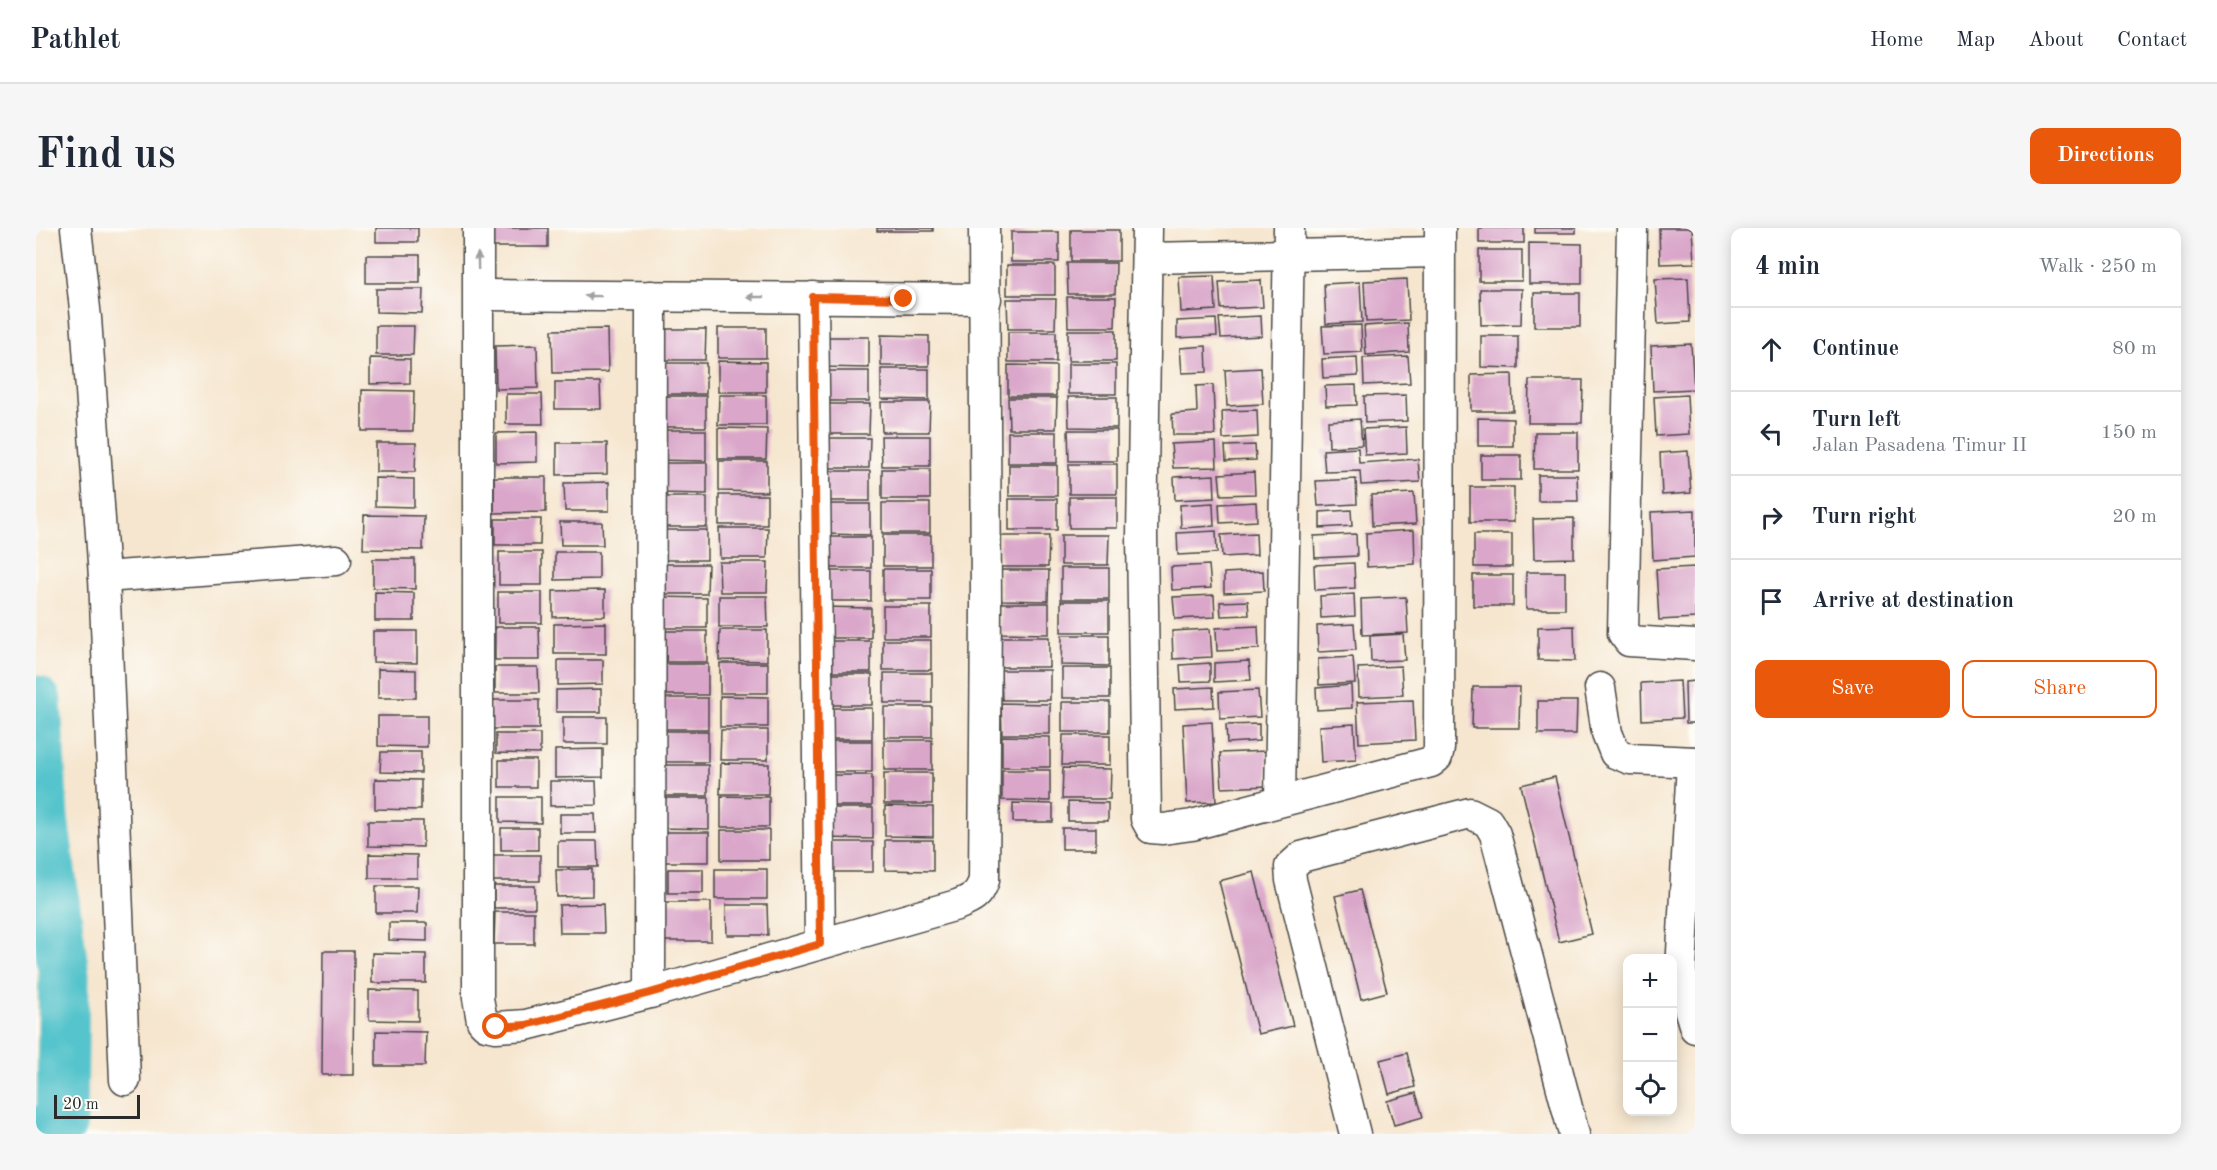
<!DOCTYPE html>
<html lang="en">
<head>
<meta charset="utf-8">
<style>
	:root { --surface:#fff; --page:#f6f6f7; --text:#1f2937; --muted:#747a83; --line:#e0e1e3; --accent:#ea580c }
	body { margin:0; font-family:"Old Standard TT",serif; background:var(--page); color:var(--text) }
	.controls { position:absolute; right:18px; bottom:18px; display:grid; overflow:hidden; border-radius:12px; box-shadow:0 3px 15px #0003 }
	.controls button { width:54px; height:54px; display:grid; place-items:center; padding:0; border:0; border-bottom:2px solid var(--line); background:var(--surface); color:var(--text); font:30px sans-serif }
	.scale { position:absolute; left:18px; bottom:15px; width:86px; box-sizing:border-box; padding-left:6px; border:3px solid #2b2b2b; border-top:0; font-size:16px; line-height:21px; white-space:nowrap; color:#2b2b2b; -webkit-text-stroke:4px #fdfcf7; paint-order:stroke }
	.stop { position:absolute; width:18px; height:18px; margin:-14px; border:4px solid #ea580c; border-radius:50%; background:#fff }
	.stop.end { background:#ea580c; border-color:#fff; box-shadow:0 2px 6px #0008 }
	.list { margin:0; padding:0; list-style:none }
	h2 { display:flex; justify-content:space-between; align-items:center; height:78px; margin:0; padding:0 24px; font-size:26px }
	h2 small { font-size:20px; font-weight:400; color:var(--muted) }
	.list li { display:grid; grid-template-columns:39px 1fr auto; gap:18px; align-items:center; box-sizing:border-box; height:84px; padding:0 24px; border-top:2px solid var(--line) }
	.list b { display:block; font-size:22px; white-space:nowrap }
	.list p { margin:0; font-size:20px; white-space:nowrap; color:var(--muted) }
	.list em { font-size:20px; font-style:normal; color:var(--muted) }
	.actions { display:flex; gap:12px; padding:18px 24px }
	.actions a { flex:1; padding:14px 0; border:2px solid var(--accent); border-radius:12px; text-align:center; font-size:21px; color:var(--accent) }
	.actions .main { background:var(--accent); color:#fff }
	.icon { flex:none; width:33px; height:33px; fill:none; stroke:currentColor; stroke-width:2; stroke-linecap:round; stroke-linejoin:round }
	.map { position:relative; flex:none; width:1659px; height:906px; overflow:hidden; border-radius:12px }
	header { display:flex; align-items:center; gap:36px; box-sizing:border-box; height:84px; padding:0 30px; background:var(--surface); border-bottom:2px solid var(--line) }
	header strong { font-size:28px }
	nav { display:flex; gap:33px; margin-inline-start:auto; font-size:21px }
	.intro { display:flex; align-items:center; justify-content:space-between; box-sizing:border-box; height:144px; padding:0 36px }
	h1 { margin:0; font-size:42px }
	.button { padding:15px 27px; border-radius:12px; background:var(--accent); color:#fff; font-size:21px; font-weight:700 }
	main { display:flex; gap:36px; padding:0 36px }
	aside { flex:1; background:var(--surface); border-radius:12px; box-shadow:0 3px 15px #0003 }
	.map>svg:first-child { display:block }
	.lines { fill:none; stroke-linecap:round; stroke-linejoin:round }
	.river { stroke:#57c4cc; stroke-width:51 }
	.building { fill:#daa7ca }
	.minor-casing { stroke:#494744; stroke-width:33 }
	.minor { stroke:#fff; stroke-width:30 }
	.oneway { fill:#a0a0a0 }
	.route { stroke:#ea580c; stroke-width:8 }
</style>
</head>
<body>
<header>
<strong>Pathlet</strong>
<nav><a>Home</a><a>Map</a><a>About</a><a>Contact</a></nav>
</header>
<div class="intro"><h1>Find us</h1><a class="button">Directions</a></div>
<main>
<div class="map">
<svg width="1659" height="906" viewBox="0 0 1659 906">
	<rect width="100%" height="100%" fill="#fdfcf7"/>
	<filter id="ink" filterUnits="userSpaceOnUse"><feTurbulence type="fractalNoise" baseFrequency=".0167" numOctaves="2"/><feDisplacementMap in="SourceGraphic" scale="12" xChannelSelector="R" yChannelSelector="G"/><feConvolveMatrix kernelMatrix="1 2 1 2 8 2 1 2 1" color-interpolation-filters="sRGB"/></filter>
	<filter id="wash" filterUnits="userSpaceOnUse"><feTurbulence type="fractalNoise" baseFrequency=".008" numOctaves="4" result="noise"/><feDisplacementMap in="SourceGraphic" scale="24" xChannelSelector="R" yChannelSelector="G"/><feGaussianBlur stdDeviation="1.35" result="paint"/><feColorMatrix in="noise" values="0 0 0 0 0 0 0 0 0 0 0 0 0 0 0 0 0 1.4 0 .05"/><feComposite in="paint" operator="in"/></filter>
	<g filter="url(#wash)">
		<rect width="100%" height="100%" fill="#f6e6cf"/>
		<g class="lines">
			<path class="river" d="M0 473 7 590 28 747 26 894 0 906"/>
		</g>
		<g id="blocks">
			<g class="building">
				<rect x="340" y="0" width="42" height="14"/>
				<rect x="455" y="0" width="57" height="19"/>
				<rect x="841" y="0" width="56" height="3"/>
				<rect x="1443" y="0" width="45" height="15"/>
				<rect x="1499" y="0" width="41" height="5"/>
				<path d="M1623 0H1656L1658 35 1624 36Z"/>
				<rect x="1035" y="2" width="48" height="31"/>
				<rect x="975" y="4" width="48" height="30"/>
				<path d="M1493 15 1546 16V56H1493Z"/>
				<rect x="1443" y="22" width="43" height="31"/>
				<rect x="330" y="27" width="54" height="28"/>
				<path d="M1031 35H1080L1079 66H1032Z"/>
				<rect x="971" y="37" width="48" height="30"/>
				<path d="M1178 48 1180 82 1145 84 1143 49Z"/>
				<path d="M1652 50 1654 94 1622 96 1619 51Z"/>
				<path d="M1371 51 1373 92 1330 94 1328 53Z"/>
				<path d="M1225 52 1227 79 1185 81 1183 54Z"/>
				<path d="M1324 54 1326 94 1290 96 1288 56Z"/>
				<path d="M340 61H387L386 85 340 84Z"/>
				<path d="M1444 61H1486L1485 96 1445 97Z"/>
				<rect x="1498" y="65" width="46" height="34"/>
				<path d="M1031 69H1080L1079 99H1032Z"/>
				<path d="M971 71H1020L1019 101H972Z"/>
				<path d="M1225 88 1226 108 1185 110 1183 90Z"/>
				<path d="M1180 91 1181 108 1141 110V93Z"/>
				<path d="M1372 95 1373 124 1330 127 1328 98Z"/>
				<path d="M1325 97 1326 124 1288 126 1286 98Z"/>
				<path d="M340 98H378L377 127H340Z"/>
				<rect x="682" y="100" width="48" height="30"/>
				<path d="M571 101 572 144 517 145 516 102Z"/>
				<path d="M622 101H670L669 132H622Z"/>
				<rect x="1032" y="102" width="48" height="31"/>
				<rect x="972" y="104" width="48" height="30"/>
				<path d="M845 107 893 108V138H845Z"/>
				<path d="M1445 108H1482V140L1445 139Z"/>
				<path d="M785 109H833V140L785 139Z"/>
				<path d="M1655 116 1658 161 1617 163 1615 118Z"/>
				<path d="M501 117 502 160 460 161 459 118Z"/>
				<path d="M1170 118 1171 144 1146 145 1144 120Z"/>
				<path d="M1372 128 1374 155 1328 157 1327 130Z"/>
				<path d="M1321 129 1322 148 1287 150 1286 131Z"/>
				<path d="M334 130 374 131V155L334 156Z"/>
				<path d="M682 133 730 134V164H682Z"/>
				<path d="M621 135H670V166H622Z"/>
				<rect x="1032" y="136" width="48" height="30"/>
				<path d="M972 137 1020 138V168H972Z"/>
				<path d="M1225 140 1227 176 1191 178 1189 142Z"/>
				<path d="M845 141H893V172L845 171Z"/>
				<rect x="785" y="143" width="48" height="30"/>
				<path d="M1476 146 1477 183H1435V147Z"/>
				<path d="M1493 152H1547L1546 195H1492Z"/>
				<path d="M519 154H564L565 181H519Z"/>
				<path d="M1177 157 1179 207H1137L1136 186 1161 184 1160 158Z"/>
				<path d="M1320 157 1321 177 1290 178 1289 158Z"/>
				<path d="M326 162 378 163 377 203H326Z"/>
				<path d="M470 166H506L507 196H470Z"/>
				<path d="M683 167H730V197H682Z"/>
				<path d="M1370 167 1371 193 1329 195 1328 168Z"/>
				<path d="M1651 167 1653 206 1620 208 1618 169Z"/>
				<rect x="622" y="168" width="48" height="31"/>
				<path d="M1032 169H1081V200L1033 199Z"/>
				<path d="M972 170H1021L1020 201H973Z"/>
				<path d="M845 174H894L893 204H846Z"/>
				<path d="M785 176H834L833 206H786Z"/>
				<path d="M1221 182 1222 209 1187 211 1186 183Z"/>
				<path d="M1442 190 1477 191V218H1442Z"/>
				<path d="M1324 191 1326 217 1293 219 1292 193Z"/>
				<path d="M1370 199 1371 225 1329 227 1327 201Z"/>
				<path d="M682 200 731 201 730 231H682Z"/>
				<path d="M622 202H670V233L622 232Z"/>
				<path d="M1032 202H1081V233H1033Z"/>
				<path d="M501 204V234L460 235V205Z"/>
				<rect x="972" y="204" width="49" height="31"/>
				<path d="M1499 204H1542V241H1498Z"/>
				<path d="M845 208H894V238H846Z"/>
				<path d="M785 210H834L833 240H786Z"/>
				<path d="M1180 214 1181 239 1137 240 1135 216Z"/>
				<path d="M340 215H380L379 244H340Z"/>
				<path d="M521 215H571V246L521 247Z"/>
				<path d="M1219 217 1220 232 1190 233 1189 218Z"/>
				<path d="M1322 220 1323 235 1382 231 1384 254 1325 257 1324 243 1289 244 1287 222Z"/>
				<path d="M1652 223 1655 265 1626 267 1624 225Z"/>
				<rect x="1445" y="227" width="40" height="25"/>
				<path d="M683 233H731V264L683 263Z"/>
				<path d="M623 235H671V266L623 265Z"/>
				<rect x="1033" y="236" width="48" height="30"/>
				<rect x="973" y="237" width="48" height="31"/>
				<rect x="846" y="241" width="48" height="30"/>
				<rect x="786" y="243" width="48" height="30"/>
				<path d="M1218 244 1219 266 1185 267 1183 246Z"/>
				<path d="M1178 247 1179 270 1139 272 1138 249Z"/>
				<path d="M1502 247H1541L1542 273H1502Z"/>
				<path d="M458 249H510V284L458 285Z"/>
				<path d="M339 250 378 251V279L339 278Z"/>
				<path d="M1320 251 1321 276 1282 278 1280 253Z"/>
				<path d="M573 254V283H529L528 255Z"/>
				<rect x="1434" y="259" width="44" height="35"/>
				<path d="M1378 265 1380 296 1336 298 1335 267Z"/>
				<rect x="683" y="267" width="48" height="30"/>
				<rect x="623" y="269" width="48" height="30"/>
				<rect x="1033" y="269" width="48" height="31"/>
				<rect x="973" y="271" width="48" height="31"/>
				<path d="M1220 274 1221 293 1184 295 1183 276Z"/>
				<rect x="846" y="275" width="48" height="30"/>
				<path d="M1177 275 1178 298 1145 300 1144 277Z"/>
				<path d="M786 276H834V307L786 306Z"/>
				<path d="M1315 282 1316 298 1284 300V284Z"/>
				<path d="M1659 282V329L1617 332 1615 284Z"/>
				<path d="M328 287 388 288 387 322 327 321Z"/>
				<path d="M1538 290V330L1498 331 1497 291Z"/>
				<path d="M459 291H505L504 317H459Z"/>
				<path d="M524 294H566L567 317H525Z"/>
				<path d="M683 300H732L731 330H684Z"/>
				<rect x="623" y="302" width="48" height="30"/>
				<path d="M1378 302 1379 336 1331 339 1330 305Z"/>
				<path d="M1180 303 1181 325 1142 327 1141 305Z"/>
				<path d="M1220 305 1221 327 1186 329 1185 307Z"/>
				<path d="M1320 306 1321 328 1279 330 1278 308Z"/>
				<rect x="1438" y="306" width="38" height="33"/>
				<rect x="847" y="307" width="48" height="31"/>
				<path d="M1025 307H1073L1072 337H1025Z"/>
				<path d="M964 308H1013L1012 339H965Z"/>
				<path d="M786 309H835V340H787Z"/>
				<rect x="463" y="324" width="43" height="33"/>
				<path d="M519 324H563V351L519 352Z"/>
				<path d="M337 331H379V361L337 360Z"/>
				<path d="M683 334H732L731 364H684Z"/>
				<path d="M1318 335 1319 360 1279 362 1278 337Z"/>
				<path d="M623 336H672L671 366H623Z"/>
				<path d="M1173 337 1175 360 1136 362 1135 339Z"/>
				<path d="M1659 339V390L1623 392 1620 341Z"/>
				<rect x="1025" y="340" width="48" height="31"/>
				<rect x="847" y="341" width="48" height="31"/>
				<path d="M964 342H1013L1012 373 965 372Z"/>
				<rect x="786" y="343" width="49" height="30"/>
				<path d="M1227 343 1228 363 1188 365V345Z"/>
				<rect x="1490" y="344" width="39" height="37"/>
				<rect x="1437" y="347" width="40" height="31"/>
				<path d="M569 362V388L517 389V363Z"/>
				<path d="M339 364 378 365V393H339Z"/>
				<rect x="462" y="364" width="44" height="31"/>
				<path d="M1318 366 1319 388 1285 390 1284 368Z"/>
				<path d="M1178 367 1179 389 1139 391 1137 369Z"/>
				<path d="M683 368H731L732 399H683Z"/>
				<path d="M623 369 671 370V400H623Z"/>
				<path d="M1370 369 1372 405 1326 407 1325 371Z"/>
				<rect x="1025" y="373" width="48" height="31"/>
				<path d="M1212 373 1213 387 1185 388 1184 374Z"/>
				<path d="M965 375H1013V406L965 405Z"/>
				<rect x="847" y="378" width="48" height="31"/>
				<path d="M787 379 835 380V410H787Z"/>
				<path d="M570 395V426H518V396Z"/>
				<path d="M1318 396 1320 422 1282 424 1281 398Z"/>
				<path d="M1222 398 1223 421 1181 423 1180 400Z"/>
				<path d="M1538 398 1539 433 1502 432V399Z"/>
				<path d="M459 399H503L504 432H459Z"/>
				<path d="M1174 401 1176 429 1137 431 1136 403Z"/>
				<path d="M684 402H731V433L683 432Z"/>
				<path d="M337 403H381V435L337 434Z"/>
				<rect x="623" y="403" width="48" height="31"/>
				<path d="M1367 406 1369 432 1335 433 1334 408Z"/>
				<path d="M1026 407H1073V438L1025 437Z"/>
				<rect x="965" y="409" width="48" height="30"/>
				<rect x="847" y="412" width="48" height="30"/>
				<rect x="787" y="413" width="48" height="31"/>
				<path d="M1317 429 1319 455 1283 457 1282 431Z"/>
				<path d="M522 432H567V456L522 457Z"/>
				<path d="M1213 433 1215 452 1178 454V435Z"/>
				<rect x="684" y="435" width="48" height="30"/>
				<path d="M1174 435V453L1145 454 1144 437Z"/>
				<rect x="624" y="436" width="48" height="31"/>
				<path d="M1365 438 1367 467 1323 469 1322 440Z"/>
				<path d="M459 439H502L503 465H459Z"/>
				<rect x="1026" y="440" width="48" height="30"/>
				<path d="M342 441 380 442V470H342Z"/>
				<path d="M965 442H1014V472H966Z"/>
				<rect x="848" y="445" width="48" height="30"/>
				<path d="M787 446H836V477H788Z"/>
				<path d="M1644 453 1646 490 1606 492 1605 455Z"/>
				<path d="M1659 453V495H1650L1649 454Z"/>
				<path d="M1315 457 1316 480 1281 482 1280 460Z"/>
				<path d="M1177 459 1178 479 1139 481 1138 461Z"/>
				<path d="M1437 459H1484L1483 500H1436Z"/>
				<path d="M565 461V484H520V462Z"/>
				<path d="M1222 462 1224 489 1184 491 1183 464Z"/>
				<path d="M684 468 732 469V499H684Z"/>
				<rect x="624" y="470" width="48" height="31"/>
				<path d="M454 472H503V501H455Z"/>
				<path d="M1377 472 1379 512 1323 515 1321 474Z"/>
				<path d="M1502 473H1541L1540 506H1502Z"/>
				<rect x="1026" y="474" width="48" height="30"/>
				<path d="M965 475 1014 476V506H966Z"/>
				<rect x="848" y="479" width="48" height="30"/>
				<path d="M788 480H836V511H787Z"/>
				<path d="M342 488H391V519L342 518Z"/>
				<rect x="527" y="489" width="44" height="27"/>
				<path d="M1176 494 1180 574 1151 575 1147 496Z"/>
				<path d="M1223 496V513L1191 515 1190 497Z"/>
				<path d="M1318 496 1320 532 1285 534 1283 498Z"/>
				<path d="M685 502H732V532H684Z"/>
				<rect x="624" y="503" width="48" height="31"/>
				<path d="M460 506H504V526L460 525Z"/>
				<path d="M1027 507H1074V537H1026Z"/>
				<path d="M966 508 1014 509V539H966Z"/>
				<rect x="848" y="512" width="48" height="30"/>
				<rect x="788" y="513" width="48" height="31"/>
				<path d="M567 521V549L519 550V522Z"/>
				<path d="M1231 523 1232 558 1186 560 1184 525Z"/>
				<path d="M345 524H385V545L344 544Z"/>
				<rect x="463" y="532" width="37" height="27"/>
				<path d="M685 535 733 536 732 566H684Z"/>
				<path d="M625 537H672V568H624Z"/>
				<path d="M1027 540 1075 541 1074 571H1026Z"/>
				<path d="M966 542H1014V573L966 572Z"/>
				<rect x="848" y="545" width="48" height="31"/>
				<rect x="788" y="547" width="48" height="31"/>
				<path d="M1519 549 1556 706 1523 714 1485 557Z"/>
				<path d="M339 551 385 552V582L339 581Z"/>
				<path d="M514 553H560L561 577 514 578Z"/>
				<path d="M685 568 733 569V599H685Z"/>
				<path d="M464 569H505V595L464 594Z"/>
				<path d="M625 570H673V601L625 600Z"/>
				<path d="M1032 574 1072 575V593H1032Z"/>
				<path d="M977 575 1017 576V594H977Z"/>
				<path d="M849 578 897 579V609L849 608Z"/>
				<path d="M789 580H837V611L788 610Z"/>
				<path d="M524 586H559L560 605H524Z"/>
				<path d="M332 593H387V619L332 618Z"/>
				<rect x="465" y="600" width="37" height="22"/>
				<rect x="1026" y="600" width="34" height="21"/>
				<rect x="685" y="602" width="48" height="30"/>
				<rect x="625" y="604" width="48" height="30"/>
				<path d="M849 612H897V643L849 642Z"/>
				<path d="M522 613H561L562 639H522Z"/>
				<path d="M789 614H837V644H788Z"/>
				<path d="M333 626 381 627V650H333Z"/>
				<path d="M456 627H504V653H457Z"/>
				<path d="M556 641V668L521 669 520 642Z"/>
				<rect x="632" y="641" width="35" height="24"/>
				<rect x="679" y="641" width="52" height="30"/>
				<path d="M1218 644 1257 798 1222 806 1183 653Z"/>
				<path d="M340 658H382L381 685H340Z"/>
				<rect x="458" y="658" width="41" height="22"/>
				<path d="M1324 662 1351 764 1325 771 1299 668Z"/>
				<rect x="626" y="674" width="49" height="39"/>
				<path d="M567 676 568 705H524L523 677Z"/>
				<path d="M690 677H731L732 707H691Z"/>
				<path d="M459 684H498V716H458Z"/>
				<path d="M353 695H391V713L353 712Z"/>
				<path d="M287 723H318L317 847H286Z"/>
				<path d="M336 725 390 726V755H336Z"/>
				<path d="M333 762 382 763V793L333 792Z"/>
				<path d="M340 803 390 804 389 838H340Z"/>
				<path d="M1371 825 1379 859 1353 866 1344 832Z"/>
				<path d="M1380 865 1387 889 1358 897 1351 873Z"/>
			</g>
		</g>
	</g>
	<g filter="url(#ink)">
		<use href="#blocks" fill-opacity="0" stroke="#494744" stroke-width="1.5"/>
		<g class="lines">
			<defs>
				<g id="minor">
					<path d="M40 0 50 90 68 349 89 852"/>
					<path d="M442 0V770L446 793 450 797 460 799 490 797 614 765 921 677C936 671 943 668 948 652L950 375 948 0"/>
					<path d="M1111 0 1106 308 1110 591 1115 600 1127 601 1156 597 1395 534 1401 529 1403 520 1404 0"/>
					<path d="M1596 0 1587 405 1593 413 1659 417"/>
					<path d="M1111 30 1403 24"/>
					<path d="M443 67 950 71"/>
					<path d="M777 69 784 716"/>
					<path d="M68 349 300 332"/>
					<path d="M1564 460 1571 505 1579 525 1594 531 1659 534"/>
					<path d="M1656 534 1645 743 1649 767 1659 800"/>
					<path d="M1244 573 1253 0"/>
					<path d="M614 765 615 68"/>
					<path d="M1319 906 1255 652 1254 639 1265 629 1434 585 1452 594 1459 606 1538 906"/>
				</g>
			</defs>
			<use href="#minor" class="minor-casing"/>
			<use href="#minor" class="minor"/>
		</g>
		<defs><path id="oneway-solid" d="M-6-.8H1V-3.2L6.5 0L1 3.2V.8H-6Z" transform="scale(1.5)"/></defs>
		<g class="oneway">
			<use href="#oneway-solid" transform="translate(442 33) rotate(-91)"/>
			<use href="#oneway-solid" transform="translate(557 68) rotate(-179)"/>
			<use href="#oneway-solid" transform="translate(719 69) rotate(-180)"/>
		</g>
	</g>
	<g class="lines" filter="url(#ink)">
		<path class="route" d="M460 799 490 797 614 765 784 716 777 69 868 71"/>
	</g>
</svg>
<div class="controls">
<button>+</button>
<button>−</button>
<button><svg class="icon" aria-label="locate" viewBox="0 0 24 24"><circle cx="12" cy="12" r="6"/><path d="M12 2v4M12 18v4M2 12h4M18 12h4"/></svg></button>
</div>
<div class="scale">20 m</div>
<div class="stop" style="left:460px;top:799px"></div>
<div class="stop end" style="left:868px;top:71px"></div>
</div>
<aside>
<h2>4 min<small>Walk · 250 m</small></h2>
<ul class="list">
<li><svg class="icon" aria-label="ahead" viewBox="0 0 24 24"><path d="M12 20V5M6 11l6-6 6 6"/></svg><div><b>Continue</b></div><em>80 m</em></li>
<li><svg class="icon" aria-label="left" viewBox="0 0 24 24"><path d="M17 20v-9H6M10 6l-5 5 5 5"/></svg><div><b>Turn left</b><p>Jalan Pasadena Timur II</p></div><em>150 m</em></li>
<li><svg class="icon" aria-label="right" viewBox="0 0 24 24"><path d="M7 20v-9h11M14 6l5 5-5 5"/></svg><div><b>Turn right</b></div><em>20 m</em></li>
<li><svg class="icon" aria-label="arrive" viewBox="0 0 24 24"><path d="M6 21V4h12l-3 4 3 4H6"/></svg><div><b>Arrive at destination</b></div></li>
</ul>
<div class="actions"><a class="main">Save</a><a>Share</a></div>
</aside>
</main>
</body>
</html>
